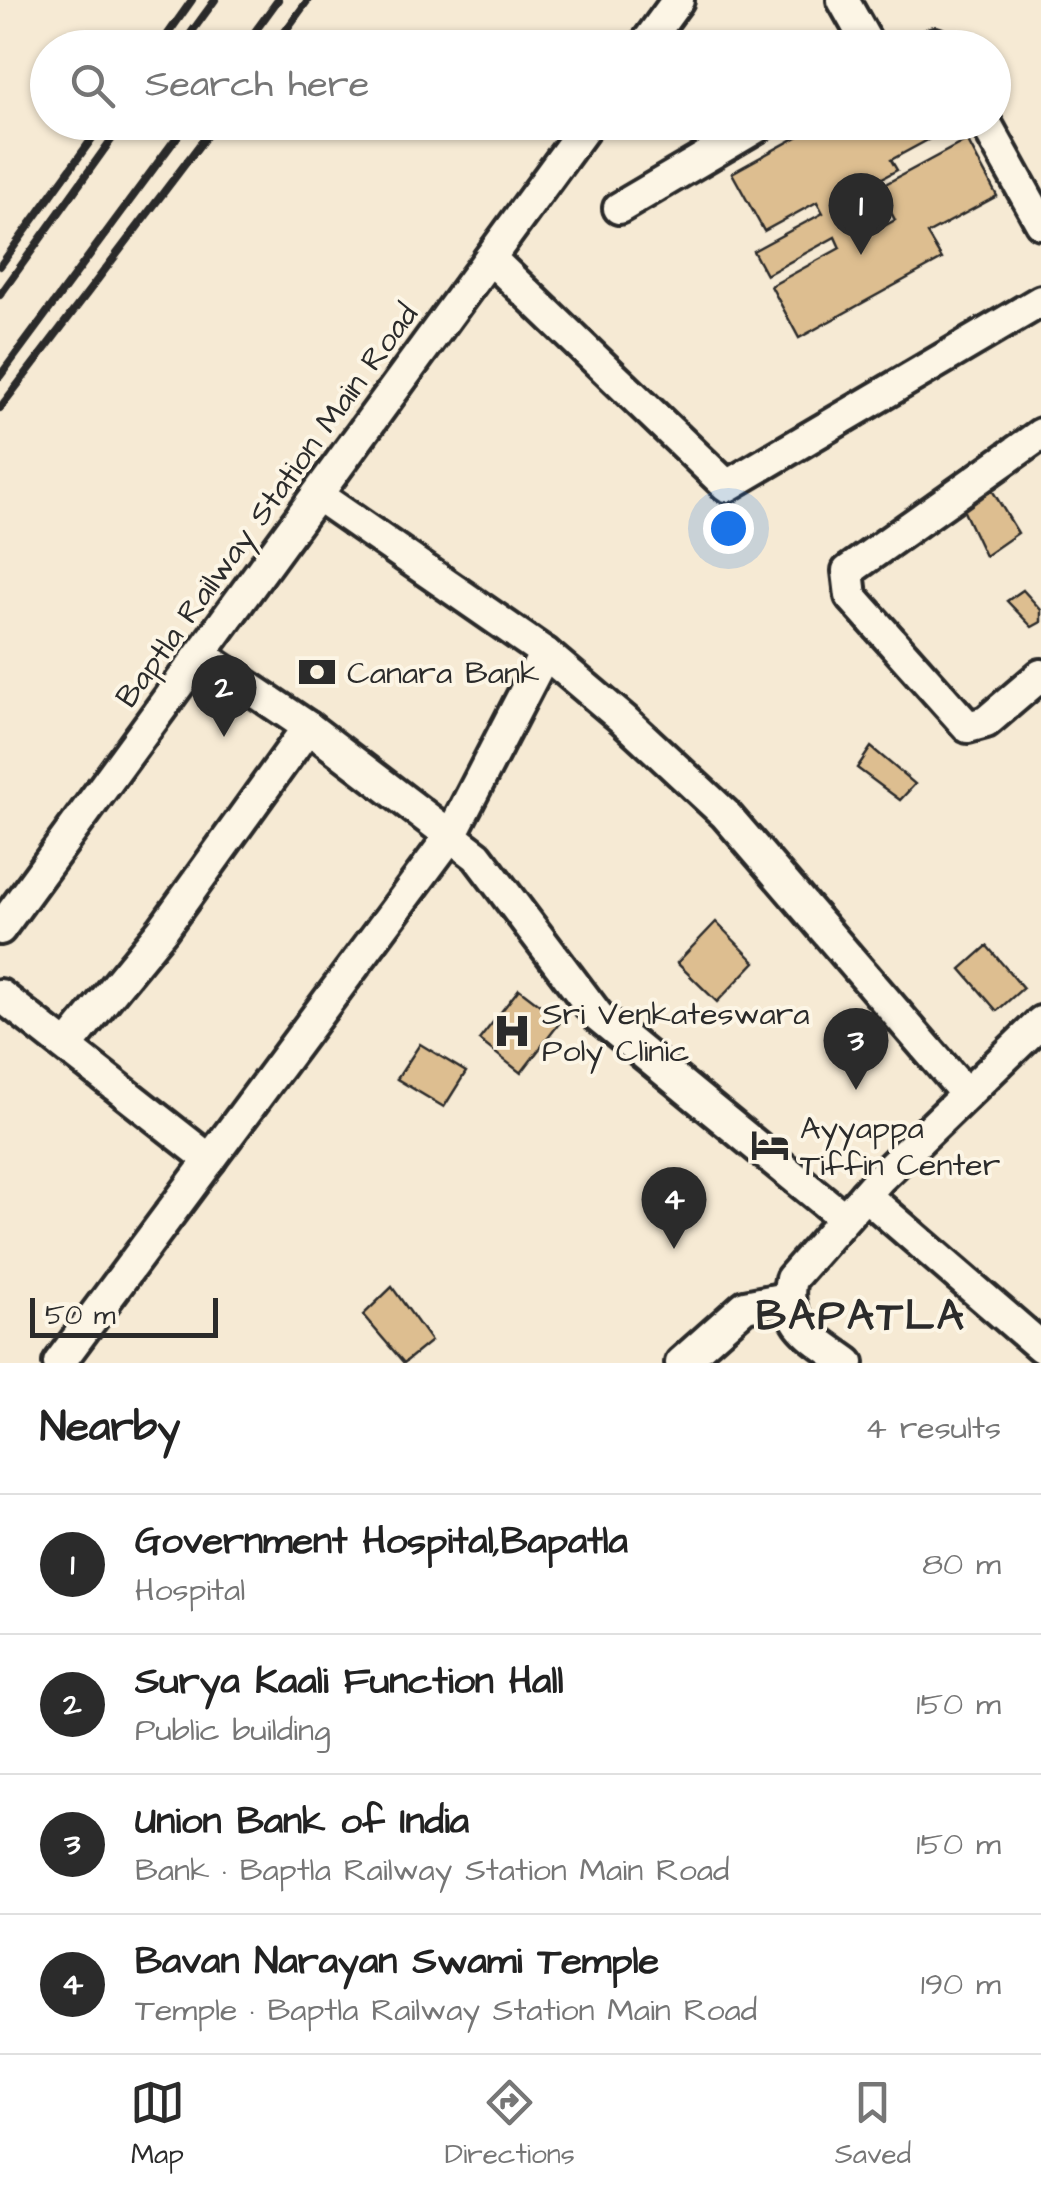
<!DOCTYPE html>
<html lang="en">
<head>
<meta charset="utf-8">
<style>
  body { margin:0; font-family:"Architects Daughter",sans-serif; background:#f6f6f6; color:#222 }
  .scale { position:absolute; left:30px; bottom:25px; width:188px; box-sizing:border-box; padding-left:10px; border:5px solid #2b2b2b; border-top:0; font-size:28px; line-height:35px; white-space:nowrap; color:#2b2b2b; -webkit-text-stroke:8px #fcf5e5; paint-order:stroke }
  .you { position:absolute; left:728px; top:528px; width:35px; height:35px; margin:-25px; border:8px solid #fff; border-radius:50%; background:#1a73e8; box-shadow:0 0 0 15px #1a73e833 }
  .badge { display:grid; place-items:center; width:65px; height:65px; border-radius:50%; background:#2b2b2b; color:#fff; font-size:32px; font-weight:700 }
  .pin { position:absolute; translate:-50% -82px; filter:drop-shadow(0 2px 5px #0008) }
  .pin::after { content:''; position:absolute; top:52px; width:35px; height:30px; background:inherit; clip-path:polygon(0 0,100% 0,50% 100%) }
  .list { margin:0; padding:0; list-style:none }
  h2 { display:flex; justify-content:space-between; align-items:center; height:130px; margin:0; padding:0 40px; font-size:42px }
  h2 small { font-size:32px; font-weight:400; color:#767676 }
  .list li { display:grid; grid-template-columns:65px 1fr auto; gap:30px; align-items:center; box-sizing:border-box; height:140px; padding:0 40px; border-top:2px solid #e0e0e0 }
  .list b { display:block; font-size:38px; white-space:nowrap }
  .list p { margin:0; font-size:32px; white-space:nowrap; color:#767676 }
  .list em { font-size:32px; font-style:normal; color:#767676 }
  .icon { flex:none; width:55px; height:55px; fill:none; stroke:currentColor; stroke-width:2; stroke-linecap:round; stroke-linejoin:round }
  .map { position:relative; flex:none; width:1041px; height:1363px; overflow:hidden }
  .search { position:absolute; background:#fff; box-shadow:0 2px 8px #0004; left:30px; right:30px; top:30px; height:110px; display:flex; align-items:center; gap:25px; box-sizing:border-box; padding:0 35px; border-radius:55px; color:#767676; font-size:38px }
  .sheet { height:690px; background:#fff }
  nav { display:flex; justify-content:space-around; align-items:center; box-sizing:border-box; height:140px; border-top:2px solid #e0e0e0; background:#fff; font-size:28px; color:#767676 }
  nav a { display:grid; justify-items:center; gap:5px }
  nav .on { color:#2b2b2b }
  .map>svg:first-child { display:block }
</style>
</head>
<body>
<div class="map">
<svg width="1041" height="1363" viewBox="0 0 1041 1363">
  <rect width="100%" height="100%" fill="#f6ead4"/>
  <filter id="ink" filterUnits="userSpaceOnUse"><feTurbulence type="fractalNoise" baseFrequency=".01" numOctaves="2"/><feDisplacementMap in="SourceGraphic" scale="20" xChannelSelector="R" yChannelSelector="G"/><feConvolveMatrix kernelMatrix="1 2 1 2 8 2 1 2 1" color-interpolation-filters="sRGB"/></filter>
  <g filter="url(#ink)">
    <!-- building -->
    <g fill="#ddbe90" stroke="#2b2b2b" stroke-width="2.5">
      <polygon points="824,122 928,122 935,136 891,160 897,170 853,194 873,232 895,220 878,188 967,140 997,196 927,234 942,259 799,338 771,286 840,248 835,237 766,275 753,251 823,213 817,202 764,231 732,173"/>
      <polygon points="986,480 1018,533 985,556 959,501"/>
      <polygon points="1023,590 1041,610 1041,622 1032,627 1007,601"/>
      <polygon points="871,747 915,784 900,800 857,768"/>
      <polygon points="716,922 755,962 717,1002 677,963"/>
      <polygon points="987,946 1023,988 997,1011 961,969"/>
      <polygon points="519,989 561,1021 521,1073 479,1040"/>
      <polygon points="420,1044 466,1072 444,1107 397,1079"/>
      <polygon points="392,1287 431,1341 404,1363 363,1315"/>
    </g>
    <g fill="none" stroke-linecap="round" stroke-linejoin="round">
      <!-- minor casing -->
      <g stroke="#2b2b2b" stroke-width="38">
        <g id="minor">
          <polyline points="843,0 870,48"/>
          <polyline points="643,48 678,0"/>
          <polyline points="928,48 935,44 937,48"/>
          <polyline points="985,122 1041,223"/>
          <polyline points="619,208 765,122"/>
          <polyline points="490,258 727,486 1041,301"/>
          <polyline points="1041,434 848,571 851,596 968,727 986,722 1041,675"/>
          <polyline points="317,495 545,653 624,720 725,814 966,1094"/>
          <polyline points="201,655 308,727 477,856 598,1016 844,1218"/>
          <polyline points="0,929 589,122"/>
          <polyline points="0,995 210,1160"/>
          <polyline points="68,1045 163,929 308,727"/>
          <polyline points="865,1195 1041,1347"/>
          <polyline points="59,1363 451,835 545,653"/>
          <polyline points="681,1363 745,1306 786,1298"/>
          <path d="M848,1363C817,1340 780,1323 791,1279L879,1179L1041,1022"/>
        </g>
      </g>
      <!-- minor -->
      <use href="#minor" stroke="#fcf5e5" stroke-width="30"/>
      <!-- rail -->
      <g stroke="#2b2b2b" stroke-width="8">
        <polyline points="158,48 192,0"/>
        <polyline points="180,48 215,0"/>
        <polyline points="243,48 278,0"/>
        <polyline points="273,48 308,0"/>
        <polyline points="0,266 104,122"/>
        <polyline points="0,295 124,122"/>
        <polyline points="0,376 188,122"/>
        <polyline points="0,408 217,122"/>
      </g>
    </g>
  </g>
  <!-- icons -->
  <defs>
    <g id="bank-bare" transform="scale(3)"><path d="M-6-4H6V4H-6ZM0-2.3a2.3 2.3 0 1 0 0 4.6a2.3 2.3 0 1 0 0-4.6Z" fill="#2b2b2b" stroke="#fcf5e5" stroke-width="2.5" paint-order="stroke"/></g>
    <g id="hospital-bare" transform="scale(3)"><path d="M-5-5h3v3.5h4V-5h3V5h-3V1.5h-4V5h-3Z" fill="#2b2b2b" stroke="#fcf5e5" stroke-width="2.5" paint-order="stroke"/></g>
    <g id="hotel-bare" transform="scale(3)"><path d="M-6-4.5h1.5V1H6V5H4.5V3h-9V5H-6ZM-4 0a1.8 1.8 0 1 1 3.6 0ZM.5 0V-2.5h3Q6-2.5 6 0Z" fill="#2b2b2b" stroke="#fcf5e5" stroke-width="2.5" paint-order="stroke"/></g>
  </defs>
  <g fill-rule="evenodd">
    <use href="#bank-bare" x="317" y="672"/>
    <use href="#hospital-bare" x="512" y="1031"/>
    <use href="#hotel-bare" x="770" y="1145"/>
  </g>
  <g text-anchor="middle" stroke-width="8" stroke-linejoin="round" paint-order="stroke">
    <!-- street labels -->
    <g font-size="32" fill="#2b2b2b" stroke="#fcf5e5">
      <text transform="translate(266 505) rotate(-54)" y="11">Baptla Railway Station Main Road</text>
    </g>
    <!-- poi labels -->
    <g font-size="32" fill="#2b2b2b" stroke="#fcf5e5" text-anchor="start">
      <text x="347" y="683">Canara Bank</text>
      <text x="542" y="1024">Sri Venkateswara<tspan x="542" dy="37">Poly Clinic</tspan></text>
      <text x="800" y="1138">Ayyappa<tspan x="800" dy="37">Tiffin Center</tspan></text>
    </g>
    <!-- district labels -->
    <g font-size="42" font-weight="bold" letter-spacing="2.5" fill="#2b2b2b" stroke="#fcf5e5">
      <text x="861" y="1329">BAPATLA</text>
    </g>
  </g>
</svg>
<div class="scale">50 m</div>
<div class="you"></div>
<div class="pin badge" style="left:861px;top:255px">1</div>
<div class="pin badge" style="left:224px;top:737px">2</div>
<div class="pin badge" style="left:856px;top:1090px">3</div>
<div class="pin badge" style="left:674px;top:1249px">4</div>
<div class="search"><svg class="icon" aria-label="search" viewBox="0 0 24 24"><circle cx="10" cy="10" r="6"/><path d="M15 15l6 6"/></svg>Search here</div>
</div>
<section class="sheet">
<h2>Nearby<small>4 results</small></h2>
<ul class="list">
<li><span class="badge">1</span><div><b>Government Hospital,Bapatla</b><p>Hospital</p></div><em>80 m</em></li>
<li><span class="badge">2</span><div><b>Surya Kaali Function Hall</b><p>Public building</p></div><em>150 m</em></li>
<li><span class="badge">3</span><div><b>Union Bank of India</b><p>Bank · Baptla Railway Station Main Road</p></div><em>150 m</em></li>
<li><span class="badge">4</span><div><b>Bavan Narayan Swami Temple</b><p>Temple · Baptla Railway Station Main Road</p></div><em>190 m</em></li>
</ul>
</section>
<nav>
<a class="on"><svg class="icon" aria-label="map" viewBox="0 0 24 24"><path d="M3 6l6-2 6 2 6-2v14l-6 2-6-2-6 2zM9 4v14M15 6v14"/></svg>Map</a>
<a><svg class="icon" aria-label="directions" viewBox="0 0 24 24"><path d="M12 3l9 9-9 9-9-9zM9 14v-3h6M13 9l2 2-2 2"/></svg>Directions</a>
<a><svg class="icon" aria-label="saved" viewBox="0 0 24 24"><path d="M7 4h10v16l-5-4-5 4z"/></svg>Saved</a>
</nav>
</body>
</html>
